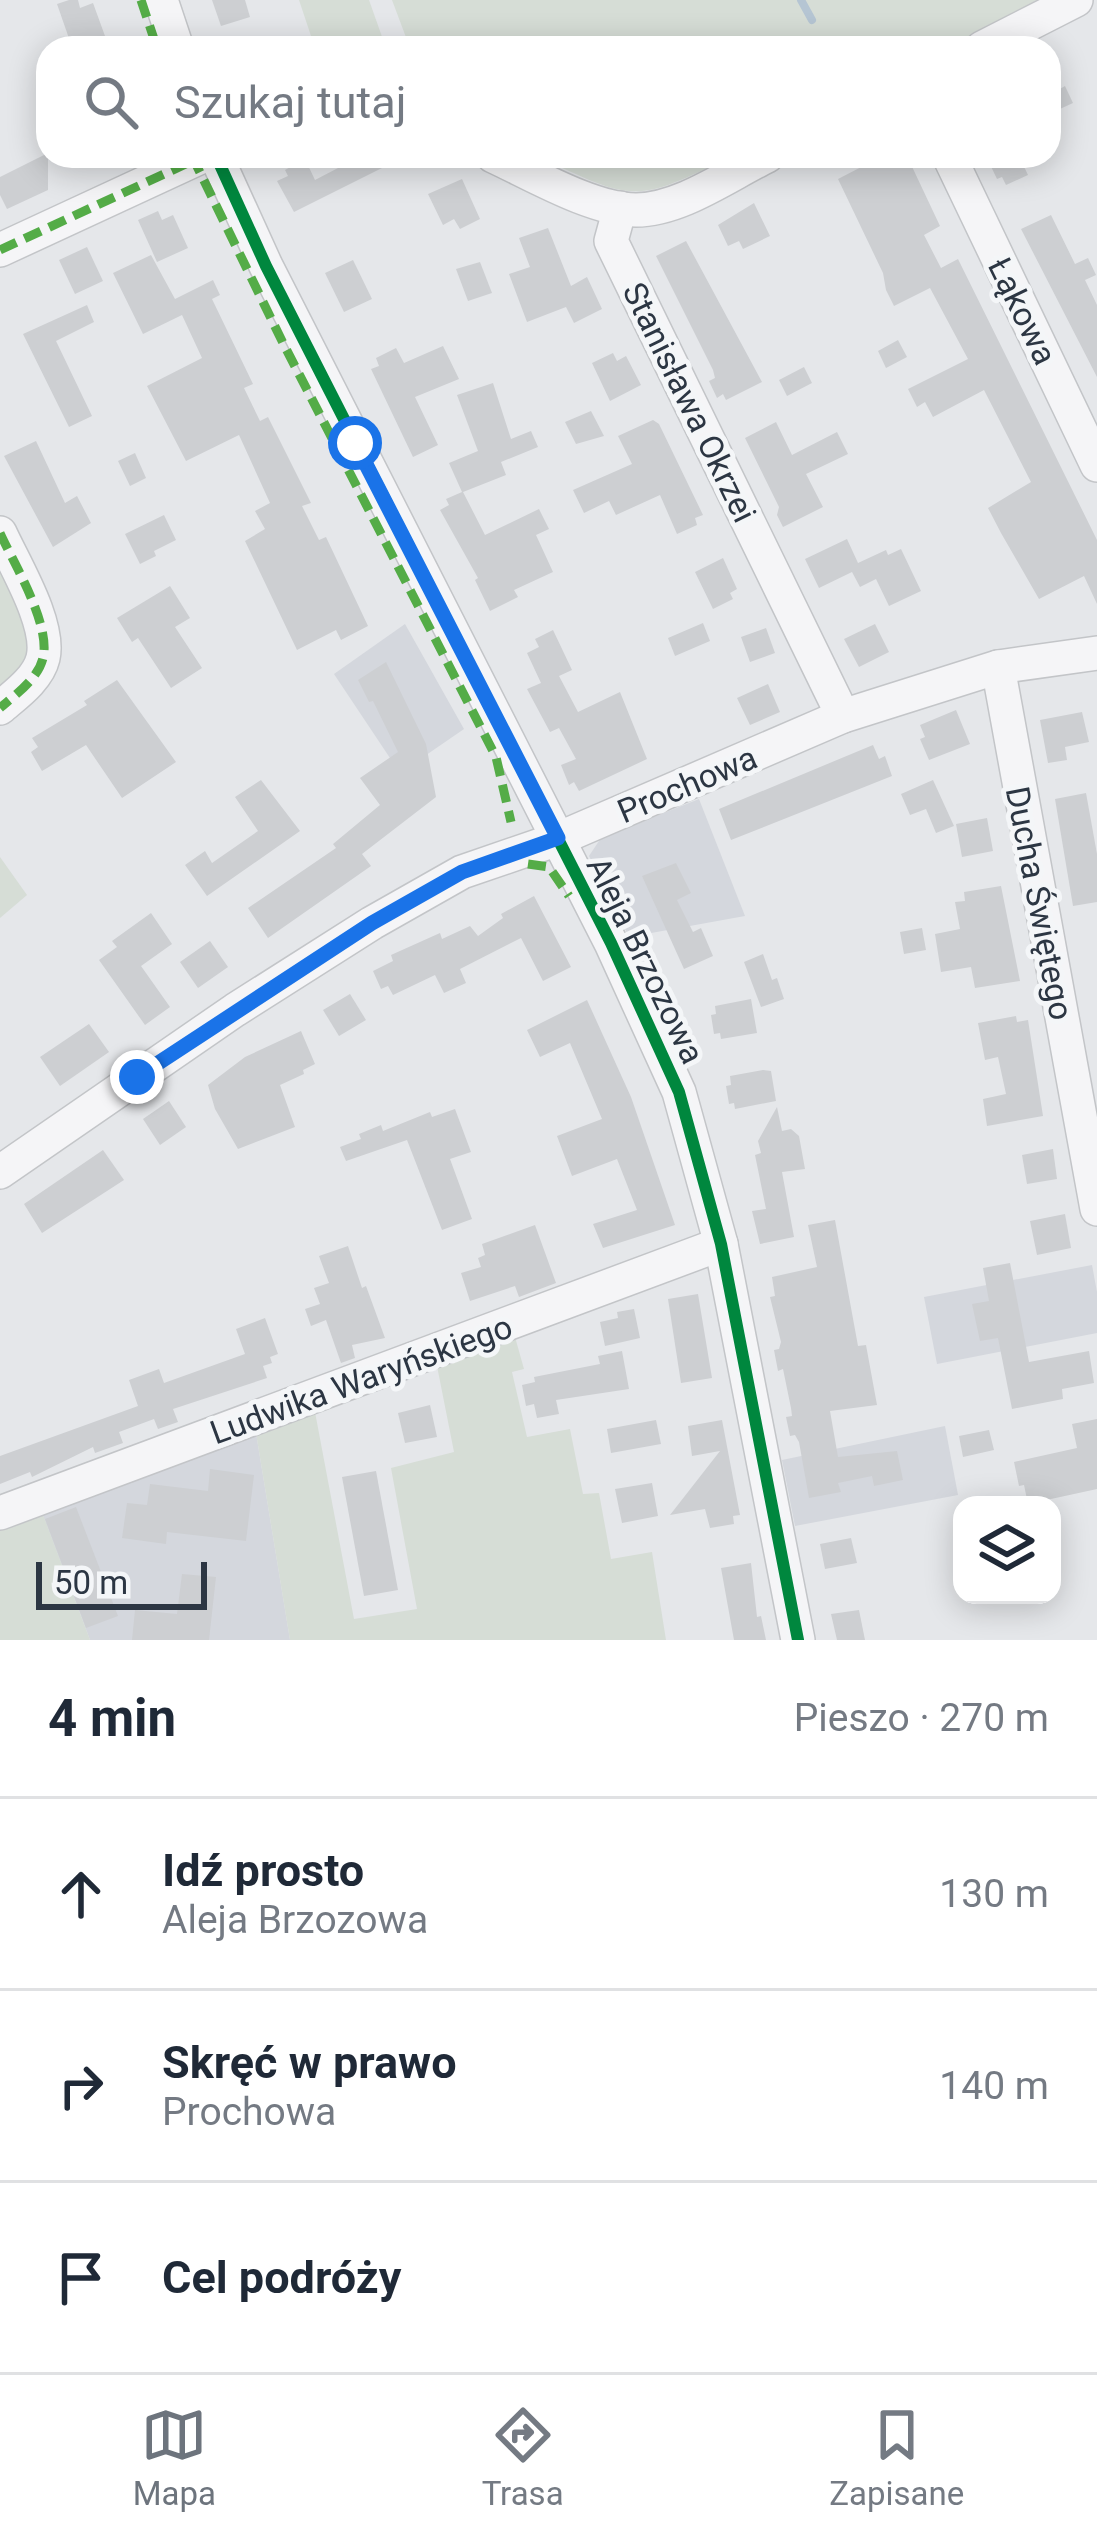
<!DOCTYPE html>
<html lang="pl">
<head>
<meta charset="utf-8">
<style>
  body { margin:0; font-family:Roboto,sans-serif; background:#f2f2f3; color:#1f2937 }
  .controls { position:absolute; right:36px; bottom:36px; display:grid; overflow:hidden; border-radius:24px; box-shadow:0 6px 30px #0003 }
  .controls button { width:108px; height:108px; display:grid; place-items:center; padding:0; border:0; border-bottom:3px solid #e0e1e3; background:#fff; color:#1f2937; font:60px sans-serif }
  .scale { position:absolute; left:36px; bottom:30px; width:171px; box-sizing:border-box; padding-left:12px; border:6px solid #2c3643; border-top:0; font-size:33px; line-height:42px; white-space:nowrap; color:#2c3643; -webkit-text-stroke:9px #f4f6f8; paint-order:stroke }
  .stop { position:absolute; width:36px; height:36px; margin:-27px; border:9px solid #1a73e8; border-radius:50%; background:#fff }
  .stop.end { background:#1a73e8; border-color:#fff; box-shadow:0 3px 12px #0008 }
  .list { margin:0; padding:0; list-style:none }
  h2 { display:flex; justify-content:space-between; align-items:center; height:156px; margin:0; padding:0 48px; font-size:51px }
  h2 small { font-size:39px; font-weight:400; color:#747a83 }
  .list li { display:grid; grid-template-columns:78px 1fr auto; gap:36px; align-items:center; box-sizing:border-box; height:192px; padding:0 48px; border-top:3px solid #e0e1e3 }
  .list b { display:block; font-size:45px; white-space:nowrap }
  .list p { margin:0; font-size:39px; white-space:nowrap; color:#747a83 }
  .list em { font-size:39px; font-style:normal; color:#747a83 }
  .icon { flex:none; width:66px; height:66px; fill:none; stroke:currentColor; stroke-width:2; stroke-linecap:round; stroke-linejoin:round }
  .map { position:relative; flex:none; width:1097px; height:1640px; overflow:hidden }
  .search { position:absolute; background:#fff; box-shadow:0 6px 30px #0003; left:36px; right:36px; top:36px; height:132px; display:flex; align-items:center; gap:30px; box-sizing:border-box; padding:0 42px; border-radius:36px; color:#747a83; font-size:45px }
  .sheet { height:732px; background:#fff }
  nav { display:flex; justify-content:space-around; align-items:center; box-sizing:border-box; height:168px; border-top:3px solid #e0e1e3; background:#fff; font-size:33px; color:#747a83 }
  nav a { display:grid; justify-items:center; gap:6px }
  nav .on { color:#6d747d }
  .map>svg:first-child { display:block }
</style>
</head>
<body>
<div class="map">
<svg width="1097" height="1640" viewBox="0 0 1097 1640">
  <rect width="100%" height="100%" fill="#e5e7ea"/>
  <!-- built -->
  <g fill="#d4d7dd">
    <polygon points="405,624 464,729 400,773 334,674"/>
    <polygon points="699,799 745,916 629,937 589,856 601,838"/>
    <polygon points="1092,1265 1097,1292 1097,1333 937,1364 924,1297"/>
    <polygon points="945,1426 958,1495 795,1526 782,1460"/>
    <polygon points="256,1433 290,1640 90,1640 42,1513"/>
  </g>
  <!-- green -->
  <g fill="#d6ddd6">
    <polygon points="299,0 369,0 386,48 315,48"/>
    <polygon points="392,0 1037,0 950,48 410,48"/>
    <path d="M537,156H731C634,205 633,201 537,156Z"/>
    <path d="M0,559C13,587 41,629 25,661C20,672 8,682 0,692Z"/>
    <polygon points="0,857 27,895 0,918"/>
    <polygon points="515,1337 524,1369 512,1372 527,1437 570,1429 583,1494 599,1493 611,1559 652,1552 666,1640 290,1640 256,1433 315,1412 354,1619 417,1609 391,1468 454,1452 437,1366"/>
    <polygon points="42,1512 90,1640 0,1640 0,1528"/>
  </g>
  <g fill="none" stroke-linecap="round" stroke-linejoin="round">
    <!-- stream -->
    <polyline stroke="#b5c5d3" stroke-width="8" points="801,0 812,20"/>
  </g>
  <!-- building -->
  <g fill="#cdcfd2">
    <polygon points="69,0 78,0 80,8 93,3 105,36 72,47 57,4"/>
    <polygon points="212,0 245,0 250,17 221,26"/>
    <polygon points="1065,86 1073,103 1049,114 1049,95"/>
    <polygon points="48,153 48,190 7,209 0,195 0,177"/>
    <polygon points="361,156 406,156 294,212 277,181 288,176 285,170 305,159 315,180"/>
    <polygon points="868,156 907,156 940,226 924,235 941,268 958,259 1097,540 1097,604 1084,576 1039,599 1001,533 988,508 1031,482 984,390 933,417 925,402 917,407 908,389 968,359 930,288 894,306 886,290 883,273 838,179 871,162"/>
    <polygon points="986,156 1019,156 1028,175 1006,185 1002,177 997,179"/>
    <polygon points="462,179 480,219 460,229 454,219 443,225 428,194"/>
    <polygon points="754,203 770,236 743,249 739,241 728,246 718,225"/>
    <polygon points="158,211 162,220 173,215 188,248 157,262 138,220"/>
    <polygon points="1051,215 1075,264 1088,258 1096,275 1085,280 1097,305 1097,377 1021,229"/>
    <polygon points="548,228 571,286 587,277 602,309 574,323 566,307 527,322 509,274 530,267 519,238"/>
    <polygon points="686,241 762,382 726,400 723,394 717,398 709,381 715,378 713,370 656,256"/>
    <polygon points="87,247 103,281 75,294 59,260"/>
    <polygon points="151,255 175,299 213,280 220,295 212,299 253,384 244,388 260,421 268,417 311,503 302,506 319,540 326,537 368,626 341,640 336,630 297,650 245,541 265,529 255,511 270,503 239,435 186,461 147,386 202,358 182,315 143,334 113,273"/>
    <polygon points="353,260 372,299 344,312 325,273"/>
    <polygon points="480,262 492,293 468,301 456,269"/>
    <polygon points="87,305 94,322 56,341 92,416 69,427 23,334"/>
    <polygon points="898,340 907,357 886,368 878,351"/>
    <polygon points="443,346 459,379 415,397 438,445 413,457 371,369 379,366 376,358 396,348 404,363"/>
    <polygon points="613,353 617,361 626,356 641,385 610,401 592,363"/>
    <polygon points="804,367 812,383 787,396 779,380"/>
    <polygon points="493,383 511,439 531,431 538,447 501,462 506,475 463,492 485,535 539,509 549,529 536,535 553,572 514,590 518,597 490,611 475,580 478,578 440,510 449,505 446,499 462,492 449,463 478,451 457,395"/>
    <polygon points="591,411 604,436 576,444 565,422"/>
    <polygon points="653,420 659,424 703,515 695,518 697,525 677,534 660,495 616,515 609,501 584,513 573,490 632,464 618,436"/>
    <polygon points="776,422 792,455 837,432 848,454 806,474 823,507 783,527 777,515 779,507 745,438"/>
    <polygon points="36,441 65,503 77,496 91,523 53,547 4,456"/>
    <polygon points="135,453 146,478 130,486 118,461"/>
    <polygon points="164,515 176,540 154,551 156,556 140,564 125,534"/>
    <polygon points="847,539 858,563 886,550 888,555 901,549 921,591 889,606 876,579 860,587 852,572 819,588 805,559"/>
    <polygon points="723,558 737,589 730,593 733,599 713,609 695,572"/>
    <polygon points="170,586 190,618 175,627 202,668 171,688 138,638 132,642 117,618"/>
    <polygon points="703,623 710,641 675,656 668,638"/>
    <polygon points="875,624 889,652 859,667 844,639"/>
    <polygon points="766,628 775,653 750,662 741,637"/>
    <polygon points="553,630 572,670 559,676 578,712 620,692 647,759 579,791 574,782 569,785 561,765 576,759 559,728 550,732 527,689 541,683 527,653 539,647 535,639"/>
    <polygon points="386,662 426,744 436,797 362,854 371,866 268,938 248,908 336,848 333,844 380,805 360,778 398,752 373,701 369,702 358,680"/>
    <polygon points="117,680 176,762 122,798 86,745 42,771 31,752 38,747 32,738 87,705 84,701"/>
    <polygon points="768,684 780,712 750,725 737,698"/>
    <polygon points="956,710 970,744 929,760 920,739 925,737 920,725"/>
    <polygon points="1082,712 1089,742 1065,747 1067,760 1048,763 1040,720"/>
    <polygon points="873,745 879,759 885,756 892,776 731,840 719,809"/>
    <polygon points="261,780 300,831 207,896 185,865 205,851 212,863 258,831 235,797"/>
    <polygon points="933,780 954,826 936,833 926,809 910,815 901,794"/>
    <polygon points="1086,793 1097,854 1097,902 1073,906 1055,799"/>
    <polygon points="987,818 993,851 962,857 956,824"/>
    <polygon points="676,863 691,893 677,900 693,932 701,928 713,956 684,969 642,876"/>
    <polygon points="1001,886 1020,981 975,988 971,967 941,972 935,934 960,929 955,902 965,901 964,892"/>
    <polygon points="534,896 571,967 543,981 521,938 460,969 466,983 444,993 435,975 393,995 388,986 381,989 373,971 393,961 391,955 440,933 442,939 470,926 478,936 503,918 501,914"/>
    <polygon points="151,913 172,944 141,966 170,1007 145,1025 99,960 117,947 112,941"/>
    <polygon points="922,928 926,950 904,954 900,932"/>
    <polygon points="210,941 228,967 198,988 180,962"/>
    <polygon points="763,954 772,980 777,978 784,999 761,1007 744,962"/>
    <polygon points="350,994 366,1020 339,1036 323,1010"/>
    <polygon points="751,999 757,1033 721,1039 720,1033 714,1034 711,1015 716,1014 715,1006"/>
    <polygon points="587,1000 631,1097 675,1225 603,1248 593,1224 637,1210 617,1159 572,1176 557,1136 602,1119 570,1043 540,1057 527,1030"/>
    <polygon points="1016,1016 1017,1022 1028,1020 1043,1116 987,1126 983,1099 1006,1094 998,1057 985,1060 978,1023"/>
    <polygon points="89,1024 109,1052 60,1086 40,1057"/>
    <polygon points="301,1031 315,1064 303,1070 304,1074 280,1085 295,1127 238,1149 215,1109 208,1085 245,1057"/>
    <polygon points="763,1070 771,1071 776,1101 735,1109 734,1103 729,1104 726,1086 731,1085 730,1076"/>
    <polygon points="169,1101 186,1127 160,1145 143,1119"/>
    <polygon points="777,1107 782,1131 791,1129 799,1136 805,1169 782,1172 794,1237 760,1244 752,1211 766,1209 755,1155 761,1153 758,1141"/>
    <polygon points="455,1109 471,1152 450,1159 472,1219 442,1230 407,1140 346,1161 340,1147 361,1139 359,1134 381,1125 383,1131 430,1112 432,1117"/>
    <polygon points="1053,1149 1057,1179 1027,1184 1022,1155"/>
    <polygon points="103,1150 124,1180 42,1233 24,1204"/>
    <polygon points="1065,1214 1071,1248 1037,1255 1030,1221"/>
    <polygon points="835,1220 858,1346 866,1345 877,1405 830,1411 838,1457 897,1451 903,1480 874,1486 872,1476 838,1483 841,1492 809,1498 799,1442 795,1435 790,1436 786,1417 792,1416 791,1408 783,1369 778,1371 774,1350 779,1349 781,1342 770,1297 775,1296 772,1277 817,1267 808,1225"/>
    <polygon points="535,1225 556,1283 519,1297 515,1286 470,1301 461,1273 481,1267 478,1258 485,1255 482,1244"/>
    <polygon points="348,1246 362,1288 366,1286 385,1338 352,1345 355,1358 341,1363 326,1320 311,1326 305,1309 320,1304 314,1288 329,1283 319,1256"/>
    <polygon points="1010,1263 1029,1362 1089,1351 1094,1383 1062,1389 1063,1399 1012,1409 998,1338 980,1341 972,1304 989,1301 983,1268"/>
    <polygon points="698,1294 712,1378 681,1383 668,1299"/>
    <polygon points="634,1309 640,1338 605,1346 600,1322 618,1318 617,1312"/>
    <polygon points="265,1318 278,1354 270,1357 272,1363 263,1366 267,1378 173,1409 178,1422 158,1429 154,1419 119,1432 123,1443 95,1453 93,1447 32,1477 30,1472 0,1484 0,1456 138,1406 129,1380 159,1369 164,1383 245,1354 236,1329"/>
    <polygon points="622,1351 629,1389 556,1400 559,1414 537,1418 534,1404 526,1406 522,1385 535,1382 534,1377 600,1364 598,1356"/>
    <polygon points="430,1405 437,1437 405,1443 398,1413"/>
    <polygon points="1097,1419 1097,1489 1028,1504 1024,1485 1019,1486 1014,1462 1077,1448 1072,1424"/>
    <polygon points="656,1420 661,1444 611,1453 607,1429"/>
    <polygon points="722,1420 740,1515 733,1516 734,1524 710,1528 705,1509 670,1515 720,1451 692,1456 688,1426"/>
    <polygon points="989,1430 994,1450 963,1457 959,1436"/>
    <polygon points="210,1469 254,1475 246,1541 167,1532 166,1544 122,1538 127,1503 147,1505 150,1484 208,1491"/>
    <polygon points="376,1471 398,1590 364,1596 342,1477"/>
    <polygon points="652,1483 658,1516 622,1523 615,1489"/>
    <polygon points="76,1507 118,1616 86,1628 45,1519"/>
    <polygon points="851,1538 857,1563 825,1569 820,1544"/>
    <polygon points="751,1563 757,1617 761,1616 766,1640 734,1640 721,1568"/>
    <polygon points="182,1574 216,1577 209,1640 132,1640 135,1610 177,1614"/>
    <polygon points="859,1610 865,1640 837,1640 831,1614"/>
  </g>
  <g fill="none" stroke-linecap="round" stroke-linejoin="round">
    <!-- minor casing -->
    <g stroke="#c3c5c8" stroke-width="36">
      <g id="minor">
        <polyline points="161,0 177,48"/>
        <polyline points="982,48 1076,0"/>
        <polyline points="216,156 266,266 611,943 679,1092 721,1244 798,1640"/>
        <path d="M493,156C532,174 593,210 636,210C680,210 728,175 767,156"/>
        <polyline points="949,156 1097,465"/>
        <polyline points="620,208 611,241 843,716"/>
        <polyline points="0,250 203,156"/>
        <path d="M0,533C14,564 51,624 43,658C38,679 15,695 0,708"/>
        <polyline points="998,667 1097,1209"/>
        <polyline points="0,1172 235,1010 372,923 462,872 558,839 843,716 998,667 1097,653"/>
        <polyline points="0,1513 721,1244"/>
      </g>
    </g>
    <!-- minor -->
    <use href="#minor" stroke="#f5f5f7" stroke-width="33"/>
    <!-- quiet -->
    <g stroke="#54ac47" stroke-width="9" stroke-dasharray="18 9" stroke-linecap="butt">
      <polyline points="141,0 157,48"/>
      <polyline points="192,156 283,343 496,757 511,822"/>
      <polyline points="0,250 203,156"/>
      <path d="M0,533C14,564 51,624 43,658C38,679 15,695 0,708"/>
      <polyline points="528,864 549,867 569,896"/>
    </g>
    <!-- cycleway casing -->
    <g stroke="#f4f6f8" stroke-width="20">
      <polyline id="cycleway" points="216,156 266,266 611,943 679,1092 721,1244 798,1640"/>
    </g>
    <!-- cycleway -->
    <use href="#cycleway" stroke="#00873e" stroke-width="12"/>
  </g>
  <g fill="none" stroke-linecap="round" stroke-linejoin="round">
    <!-- route -->
    <polyline stroke="#1a73e8" stroke-width="15" points="137,1077 372,923 462,872 558,838 355,443"/>
  </g>
  <g text-anchor="middle" stroke-width="10" stroke-linejoin="round" paint-order="stroke">
    <!-- street labels -->
    <g font-size="33" fill="#2c3643" stroke="#f4f6f8">
      <text transform="translate(1023 311) rotate(64)" y="12">Łąkowa</text>
      <text transform="translate(690 402) rotate(64)" y="12">Stanisława Okrzei</text>
      <text transform="translate(687 784) rotate(-23)" y="12">Prochowa</text>
      <text transform="translate(1040 903) rotate(79)" y="12">Ducha Świętego</text>
      <text transform="translate(646 960) rotate(64)" y="12">Aleja Brzozowa</text>
      <text transform="translate(361 1379) rotate(-20)" y="12">Ludwika Waryńskiego</text>
    </g>
  </g>
</svg>
<div class="controls">
<button><svg class="icon" aria-label="layers" viewBox="0 0 24 24"><path d="M12 4l9 5-9 5-9-5zM3 14l9 5 9-5"/></svg></button>
</div>
<div class="scale">50 m</div>
<div class="stop" style="left:355px;top:443px"></div>
<div class="stop end" style="left:137px;top:1077px"></div>
<div class="search"><svg class="icon" aria-label="search" viewBox="0 0 24 24"><circle cx="10" cy="10" r="6"/><path d="M15 15l6 6"/></svg>Szukaj tutaj</div>
</div>
<section class="sheet">
<h2>4 min<small>Pieszo · 270 m</small></h2>
<ul class="list">
<li><svg class="icon" aria-label="ahead" viewBox="0 0 24 24"><path d="M12 20V5M6 11l6-6 6 6"/></svg><div><b>Idź prosto</b><p>Aleja Brzozowa</p></div><em>130 m</em></li>
<li><svg class="icon" aria-label="right" viewBox="0 0 24 24"><path d="M7 20v-9h11M14 6l5 5-5 5"/></svg><div><b>Skręć w prawo</b><p>Prochowa</p></div><em>140 m</em></li>
<li><svg class="icon" aria-label="arrive" viewBox="0 0 24 24"><path d="M6 21V4h12l-3 4 3 4H6"/></svg><div><b>Cel podróży</b></div></li>
</ul>
</section>
<nav>
<a class="on"><svg class="icon" aria-label="map" viewBox="0 0 24 24"><path d="M3 6l6-2 6 2 6-2v14l-6 2-6-2-6 2zM9 4v14M15 6v14"/></svg>Mapa</a>
<a><svg class="icon" aria-label="directions" viewBox="0 0 24 24"><path d="M12 3l9 9-9 9-9-9zM9 14v-3h6M13 9l2 2-2 2"/></svg>Trasa</a>
<a><svg class="icon" aria-label="saved" viewBox="0 0 24 24"><path d="M7 4h10v16l-5-4-5 4z"/></svg>Zapisane</a>
</nav>
</body>
</html>
